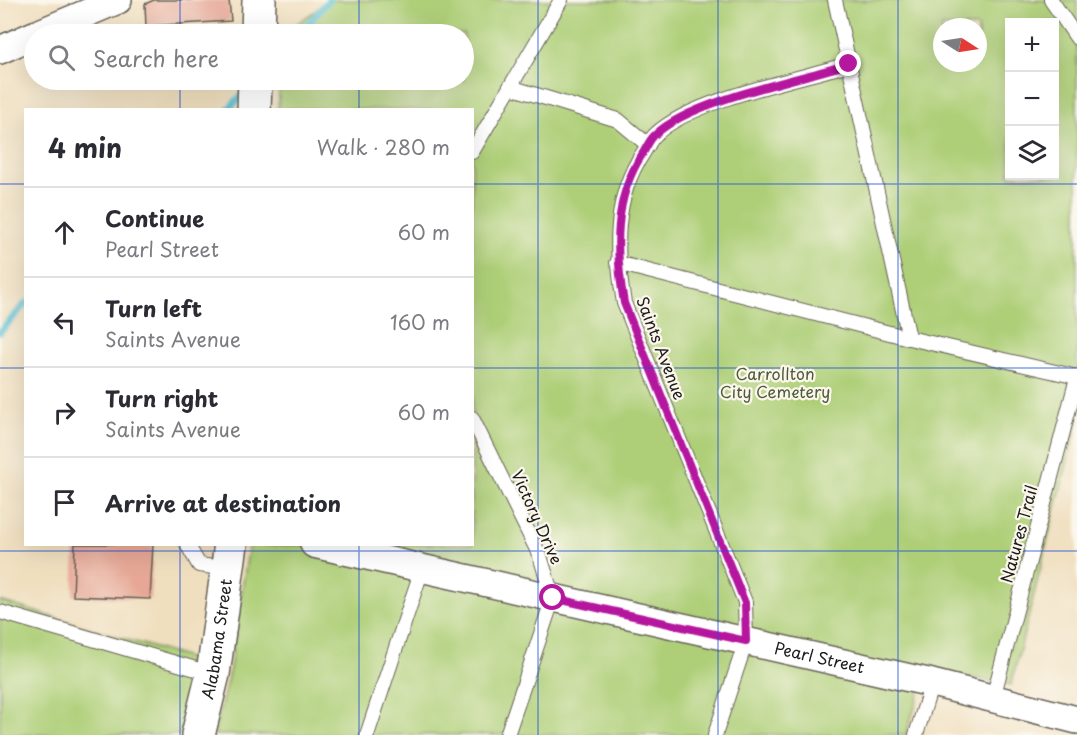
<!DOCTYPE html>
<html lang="en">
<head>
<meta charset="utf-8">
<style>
  body { margin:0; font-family:"Playpen Sans",sans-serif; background:#f2f2f3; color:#2b2b33 }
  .controls { position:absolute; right:18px; top:18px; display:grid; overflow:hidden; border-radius:0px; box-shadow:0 6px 24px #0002 }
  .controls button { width:54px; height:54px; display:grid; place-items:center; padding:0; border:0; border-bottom:2px solid #e1e1e2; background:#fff; color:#2b2b33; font:30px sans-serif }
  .compass { position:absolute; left:933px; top:18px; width:54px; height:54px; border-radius:50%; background:#fff; box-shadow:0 6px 24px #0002; rotate:102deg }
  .stop { position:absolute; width:18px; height:18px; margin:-14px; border:4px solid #b5179e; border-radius:50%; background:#fff }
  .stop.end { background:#b5179e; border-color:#fff; box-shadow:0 2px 6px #0008 }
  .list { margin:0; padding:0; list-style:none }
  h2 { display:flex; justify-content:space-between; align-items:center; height:78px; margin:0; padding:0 24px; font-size:26px }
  h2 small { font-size:20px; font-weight:400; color:#7c7c81 }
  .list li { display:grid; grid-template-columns:39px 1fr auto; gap:18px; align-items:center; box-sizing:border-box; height:90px; padding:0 24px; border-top:2px solid #e1e1e2 }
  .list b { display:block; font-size:22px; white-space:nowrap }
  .list p { margin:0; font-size:20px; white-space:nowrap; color:#7c7c81 }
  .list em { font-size:20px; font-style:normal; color:#7c7c81 }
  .icon { flex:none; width:33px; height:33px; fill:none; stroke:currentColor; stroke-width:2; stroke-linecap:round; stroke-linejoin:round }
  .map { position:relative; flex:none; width:1077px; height:735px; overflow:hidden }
  .search { position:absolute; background:#fff; box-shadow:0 6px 24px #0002; left:24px; top:24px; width:450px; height:66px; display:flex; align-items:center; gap:15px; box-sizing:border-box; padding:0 21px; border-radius:33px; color:#7c7c81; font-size:22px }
  .panel { position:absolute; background:#fff; box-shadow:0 6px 24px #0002; left:24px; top:108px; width:450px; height:438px; border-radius:0px }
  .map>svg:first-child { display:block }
</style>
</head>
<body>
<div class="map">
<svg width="1077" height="735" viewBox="0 0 1077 735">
  <rect width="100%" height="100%" fill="#fbf7ec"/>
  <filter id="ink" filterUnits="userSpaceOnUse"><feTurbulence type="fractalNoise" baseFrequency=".0167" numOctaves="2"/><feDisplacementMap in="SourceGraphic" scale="12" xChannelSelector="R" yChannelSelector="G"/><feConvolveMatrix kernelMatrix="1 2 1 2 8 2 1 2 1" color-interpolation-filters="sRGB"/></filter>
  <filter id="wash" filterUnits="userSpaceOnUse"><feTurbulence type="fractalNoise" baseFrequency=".008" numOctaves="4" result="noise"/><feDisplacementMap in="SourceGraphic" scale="24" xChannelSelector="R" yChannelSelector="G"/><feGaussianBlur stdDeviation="1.35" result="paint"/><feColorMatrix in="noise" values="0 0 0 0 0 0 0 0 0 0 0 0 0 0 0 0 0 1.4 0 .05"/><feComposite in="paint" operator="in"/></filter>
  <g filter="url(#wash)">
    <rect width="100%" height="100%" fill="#f0dfbf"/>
    <!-- green -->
    <g fill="#aecf78" stroke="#65764a" stroke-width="1.5" fill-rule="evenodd">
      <path d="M330,0H1077V424L1011,685L927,669L906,735H214L230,668L249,545L472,544V110L278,109L280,80H464V34H283ZM1010,22H1054V176H1010ZM942,27H978V63H942Z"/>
      <polygon points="0,601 198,661 181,735 0,735"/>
    </g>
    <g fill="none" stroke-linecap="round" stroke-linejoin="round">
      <!-- stream -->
      <g stroke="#58c1d4" stroke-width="7">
        <polyline points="299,34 329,0"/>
        <polyline points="228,110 243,94"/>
        <polyline points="0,332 26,303"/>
      </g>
    </g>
    <g id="blocks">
      <!-- building -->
      <g fill="#e6a796">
        <polygon points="154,0 229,0 231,21 146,26 145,4"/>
        <polygon points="75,544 153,544 150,599 73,596"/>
      </g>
    </g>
  </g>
  <g filter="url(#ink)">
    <use href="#blocks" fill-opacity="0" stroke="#666055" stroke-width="1.5"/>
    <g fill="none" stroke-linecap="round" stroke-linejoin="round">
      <!-- service casing -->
      <g stroke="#666055" stroke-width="16">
        <g id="service">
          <polyline points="835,0 909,338"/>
          <polyline points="1051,0 1077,38"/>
          <polyline points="510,87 618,120 648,145"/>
          <polyline points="472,152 561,0"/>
          <polyline points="617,263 909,338 1077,377"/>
          <polyline points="472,418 540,556 553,598 507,735"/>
          <polyline points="187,544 199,565 228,569"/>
          <polyline points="0,612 213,674"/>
          <polyline points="993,698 1077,378"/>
          <polyline points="367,735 422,569"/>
          <path d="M715,735L746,641L745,602L624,303C615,251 613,198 643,153C647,147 651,138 656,134C691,100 799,79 849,64"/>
          <polyline points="916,735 932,683"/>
        </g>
      </g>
      <!-- minor casing -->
      <g stroke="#666055" stroke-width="30">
        <g id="minor">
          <polyline points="37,34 118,0"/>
          <polyline points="0,50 34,35"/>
          <path id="s1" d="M314,544L932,683L1077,720"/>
        </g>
      </g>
      <!-- secondary casing -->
      <g stroke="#666055" stroke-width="36">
        <g id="secondary">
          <polyline points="258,34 259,0"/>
          <polyline points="254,110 255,80"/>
          <path id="s2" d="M198,735L213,674L231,544"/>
        </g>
      </g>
      <!-- service -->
      <use href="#service" stroke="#fff" stroke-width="14"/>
      <!-- minor -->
      <use href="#minor" stroke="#fff" stroke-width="27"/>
      <!-- secondary -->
      <use href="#secondary" stroke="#fff" stroke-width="33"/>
    </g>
  </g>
  <g fill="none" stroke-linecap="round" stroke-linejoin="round" filter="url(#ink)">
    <!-- route -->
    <path stroke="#b5179e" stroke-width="8" d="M553,598L746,641L745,603L624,303C615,251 613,198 643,153C647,147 650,138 656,134C690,101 800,79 849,64"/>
  </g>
  <!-- grid -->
  <path fill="none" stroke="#1d4ed8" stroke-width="1.5" stroke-opacity="0.55" d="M180,0V34M359,0V34M538,0V735M718,0V735M898,0V735M180,80V110M359,80V110M0,184H26M472,184H1077M0,368H26M472,368H1077M180,544V735M359,544V735M0,551H1077"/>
  <g text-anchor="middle" stroke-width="4.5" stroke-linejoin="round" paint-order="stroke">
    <!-- street labels -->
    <g font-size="16" fill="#1c1c1c" stroke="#fbf7ec">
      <text transform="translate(661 348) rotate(69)" y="6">Saints Avenue</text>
      <text transform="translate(537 517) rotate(66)" y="6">Victory Drive</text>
      <text transform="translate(1019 534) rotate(-75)" y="6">Natures Trail</text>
      <text dy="6" stroke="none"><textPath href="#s2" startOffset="98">Alabama Street</textPath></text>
      <text dy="6" stroke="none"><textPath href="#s1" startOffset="518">Pearl Street</textPath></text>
    </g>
    <!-- park labels -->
    <g font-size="16" fill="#4f5b3c" stroke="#fbf7ec">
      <text x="775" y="380">Carrollton<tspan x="775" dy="18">City Cemetery</tspan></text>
    </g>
  </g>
</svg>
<div class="controls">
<button>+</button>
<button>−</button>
<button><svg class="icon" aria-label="layers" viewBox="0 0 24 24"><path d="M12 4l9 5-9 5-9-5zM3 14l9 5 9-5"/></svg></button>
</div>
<svg class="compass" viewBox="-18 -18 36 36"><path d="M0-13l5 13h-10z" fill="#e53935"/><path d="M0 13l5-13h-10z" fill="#7c7c81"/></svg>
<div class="stop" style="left:553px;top:598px"></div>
<div class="stop end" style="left:849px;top:64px"></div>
<div class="search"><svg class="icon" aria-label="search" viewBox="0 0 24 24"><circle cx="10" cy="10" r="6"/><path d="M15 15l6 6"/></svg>Search here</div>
<section class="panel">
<h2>4 min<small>Walk · 280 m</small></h2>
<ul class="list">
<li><svg class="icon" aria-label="ahead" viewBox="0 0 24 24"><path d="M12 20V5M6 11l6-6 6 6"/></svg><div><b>Continue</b><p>Pearl Street</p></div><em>60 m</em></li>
<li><svg class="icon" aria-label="left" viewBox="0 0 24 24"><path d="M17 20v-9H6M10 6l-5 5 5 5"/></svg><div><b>Turn left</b><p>Saints Avenue</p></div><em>160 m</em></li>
<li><svg class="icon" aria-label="right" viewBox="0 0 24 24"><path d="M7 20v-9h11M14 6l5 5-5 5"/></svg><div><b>Turn right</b><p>Saints Avenue</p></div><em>60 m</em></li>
<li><svg class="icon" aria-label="arrive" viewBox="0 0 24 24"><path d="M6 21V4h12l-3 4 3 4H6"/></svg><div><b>Arrive at destination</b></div></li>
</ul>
</section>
</div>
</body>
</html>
